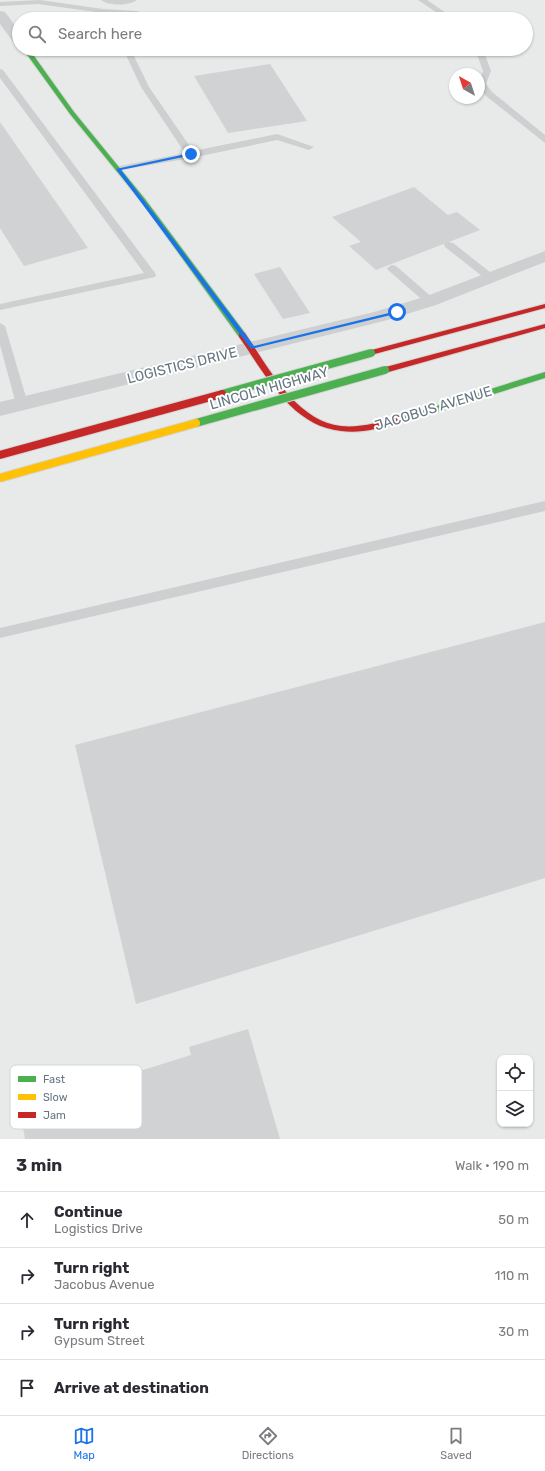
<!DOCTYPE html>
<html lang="en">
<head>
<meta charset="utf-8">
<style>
  body { margin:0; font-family:Rubik,sans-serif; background:#f7f7f7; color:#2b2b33 }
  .controls { position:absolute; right:12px; bottom:12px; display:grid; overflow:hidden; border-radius:8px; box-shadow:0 1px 3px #0004 }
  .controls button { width:36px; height:36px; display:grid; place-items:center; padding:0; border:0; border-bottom:1px solid #e1e1e2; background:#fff; color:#2b2b33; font:20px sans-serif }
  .compass { position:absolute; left:449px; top:68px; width:36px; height:36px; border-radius:50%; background:#fff; box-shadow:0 1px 3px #0004; rotate:321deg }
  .stop { position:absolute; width:12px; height:12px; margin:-9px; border:3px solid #1a73e8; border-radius:50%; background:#fff }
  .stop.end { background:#1a73e8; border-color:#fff; box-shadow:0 1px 4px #0008 }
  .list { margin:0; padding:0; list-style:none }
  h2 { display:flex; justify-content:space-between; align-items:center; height:52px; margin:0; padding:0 16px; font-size:17px }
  h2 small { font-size:13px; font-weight:400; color:#7c7c81 }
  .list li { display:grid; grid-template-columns:26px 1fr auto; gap:12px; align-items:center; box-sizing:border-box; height:56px; padding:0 16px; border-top:1px solid #e1e1e2 }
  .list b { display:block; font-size:15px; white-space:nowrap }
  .list p { margin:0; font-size:13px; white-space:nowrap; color:#7c7c81 }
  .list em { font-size:13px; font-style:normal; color:#7c7c81 }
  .icon { flex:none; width:22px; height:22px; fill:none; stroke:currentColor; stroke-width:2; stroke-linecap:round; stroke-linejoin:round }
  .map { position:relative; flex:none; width:545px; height:1139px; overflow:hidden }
  .search { position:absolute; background:#fff; box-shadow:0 1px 3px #0004; left:12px; right:12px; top:12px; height:44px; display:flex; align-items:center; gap:10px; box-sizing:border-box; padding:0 14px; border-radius:22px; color:#7c7c81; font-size:15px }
  .sheet { height:276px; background:#fff }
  nav { display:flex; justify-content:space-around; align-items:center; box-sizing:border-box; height:56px; border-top:1px solid #e1e1e2; background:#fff; font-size:11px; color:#7c7c81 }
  nav a { display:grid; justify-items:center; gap:2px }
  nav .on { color:#1a73e8 }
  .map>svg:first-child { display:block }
</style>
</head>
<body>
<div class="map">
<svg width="545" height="1139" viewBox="0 0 545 1139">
  <rect width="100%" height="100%" fill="#f9f9f9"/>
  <!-- built -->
  <path fill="#e8e9e9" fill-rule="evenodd" d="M0,0H545V1139H0ZM19,19H526V49H19ZM455,74H479V98H455ZM500,1058H530V1124H500Z"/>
  <!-- building -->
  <g fill="#d0d2d3">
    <polygon points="270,64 307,121 228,133 194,76"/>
    <polygon points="0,122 88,248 24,266 0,228"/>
    <polygon points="414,187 448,215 457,212 480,230 376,270 349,246 361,242 332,217"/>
    <polygon points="280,267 310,313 283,319 254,274"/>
    <polygon points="545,622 545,878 136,1004 75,745"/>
    <polygon points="248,1029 280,1139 25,1139 22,1122 79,1104 76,1091 191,1055 189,1047"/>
  </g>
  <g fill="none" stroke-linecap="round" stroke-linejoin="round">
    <!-- fast casing -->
    <g stroke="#d5d6d7" stroke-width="2">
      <g id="fast">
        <polygon points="23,49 29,49 74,112 145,199 245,333 245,337 239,337 141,201 70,114"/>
        <polygon points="545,372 545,378 401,423 398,424 394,421 395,419"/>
      </g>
    </g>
    <!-- jam casing -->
    <g stroke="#d5d6d7" stroke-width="2">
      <g id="jam">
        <polygon points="545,304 545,308 371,355 367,353 368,351"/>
        <polygon points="545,324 545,328 385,373 381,370 382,368"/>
        <path d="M239,333H245C268,367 296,421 341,426C360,428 379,422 398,418L402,421L398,424C379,428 360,434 341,431C291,426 265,374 239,337Z"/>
      </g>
    </g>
    <!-- lane -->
    <g fill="#cecfd0" fill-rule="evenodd">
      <polygon points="40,0 103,9 137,11 141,13 137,15 103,13 38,4 0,6 0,2"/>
      <path d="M101,0H137C129,6 109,6 101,0Z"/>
      <polygon points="418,0 427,0 455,19 446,19"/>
      <polygon points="118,49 127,49 132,52 149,87 193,151 277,134 314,147 309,150 277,140 191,158 115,171 115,167 185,153 141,87 126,55"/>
      <polygon points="475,49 483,49 491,71 486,84 492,92 545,135 545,143 486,96 479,86 483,71"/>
      <polygon points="0,69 3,70 155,273 156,275 155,277 0,310 0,304 144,273 0,78"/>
      <polygon points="449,242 453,243 495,276 496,278 495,280 487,280 445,247 444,245 445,243"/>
      <polygon points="392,265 396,266 434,299 435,301 434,303 426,303 388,270 387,268"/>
      <polygon points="0,323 5,326 28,404 26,407 22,408 16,404 0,345"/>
      <polygon points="545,501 545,511 0,638 0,628"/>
    </g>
    <!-- street -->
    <g fill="#cecfd0" fill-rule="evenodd">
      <polygon points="0,11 5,12 19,31 19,44 14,43 0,24"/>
      <polygon points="545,251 545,262 436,305 384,321 0,416 0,402 374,312 424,297"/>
    </g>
    <!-- fast -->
    <use href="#fast" fill="#4caf50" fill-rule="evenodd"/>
    <!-- jam -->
    <use href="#jam" fill="#c62828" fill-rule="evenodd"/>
    <!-- fast-bridge casing -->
    <g stroke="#d5d6d6" stroke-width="10" stroke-linecap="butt">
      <g id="fast-bridge">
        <polyline points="222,394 371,353"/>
        <polyline points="196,423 385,370"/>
      </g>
    </g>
    <!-- slow-bridge casing -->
    <g stroke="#d5d6d6" stroke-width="10" stroke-linecap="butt">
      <polyline id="slow-bridge" points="0,478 196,423"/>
    </g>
    <!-- jam-bridge casing -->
    <g stroke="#d5d6d6" stroke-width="10" stroke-linecap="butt">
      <polyline id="jam-bridge" points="0,455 222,394"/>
    </g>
    <!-- fast-bridge -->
    <use href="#fast-bridge" stroke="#4caf50" stroke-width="8"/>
    <!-- slow-bridge -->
    <use href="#slow-bridge" stroke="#ffc107" stroke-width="8"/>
    <!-- jam-bridge -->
    <use href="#jam-bridge" stroke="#c62828" stroke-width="8"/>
  </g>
  <!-- route -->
  <polygon fill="#1a73e8" points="191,153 193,155 121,170 254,346 397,311 399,313 251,349 116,169"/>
  <g text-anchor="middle" stroke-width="4" stroke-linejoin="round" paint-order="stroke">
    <!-- street labels -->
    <g font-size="14" fill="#657683" stroke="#fff">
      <text transform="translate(182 365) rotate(-14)" y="5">LOGISTICS DRIVE</text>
      <text transform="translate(269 388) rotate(-16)" y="5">LINCOLN HIGHWAY</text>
      <text transform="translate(433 408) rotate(-17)" y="5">JACOBUS AVENUE</text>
    </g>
  </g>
  <!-- legend -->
  <rect x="10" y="1065" width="132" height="64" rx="6" fill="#fff" stroke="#d1d6da" stroke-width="1"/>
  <rect x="18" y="1076" width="18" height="6" fill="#4caf50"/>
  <rect x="18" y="1094" width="18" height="6" fill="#ffc107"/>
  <rect x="18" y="1112" width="18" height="6" fill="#c62828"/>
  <g font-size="11" fill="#657683">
    <text x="43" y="1083">Fast</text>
    <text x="43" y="1101">Slow</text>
    <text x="43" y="1119">Jam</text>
  </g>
</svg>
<div class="controls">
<button><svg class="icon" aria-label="locate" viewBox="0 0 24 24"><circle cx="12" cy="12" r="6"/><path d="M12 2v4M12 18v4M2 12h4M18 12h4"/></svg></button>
<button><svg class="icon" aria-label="layers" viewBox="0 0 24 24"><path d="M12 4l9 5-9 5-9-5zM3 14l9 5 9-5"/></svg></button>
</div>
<svg class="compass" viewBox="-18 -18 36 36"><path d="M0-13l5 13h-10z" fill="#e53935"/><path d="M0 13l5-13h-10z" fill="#7c7c81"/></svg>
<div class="stop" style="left:397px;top:312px"></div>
<div class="stop end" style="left:191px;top:154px"></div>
<div class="search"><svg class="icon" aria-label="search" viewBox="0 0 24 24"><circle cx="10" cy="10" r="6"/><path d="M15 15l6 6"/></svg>Search here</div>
</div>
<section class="sheet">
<h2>3 min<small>Walk · 190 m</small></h2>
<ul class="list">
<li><svg class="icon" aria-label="ahead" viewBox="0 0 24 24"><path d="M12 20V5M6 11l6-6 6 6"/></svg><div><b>Continue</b><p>Logistics Drive</p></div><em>50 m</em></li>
<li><svg class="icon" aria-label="right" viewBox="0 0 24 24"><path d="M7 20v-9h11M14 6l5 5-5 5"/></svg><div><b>Turn right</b><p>Jacobus Avenue</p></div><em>110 m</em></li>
<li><svg class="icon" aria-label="right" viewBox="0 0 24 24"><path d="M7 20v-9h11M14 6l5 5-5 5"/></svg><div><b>Turn right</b><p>Gypsum Street</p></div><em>30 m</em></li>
<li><svg class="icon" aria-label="arrive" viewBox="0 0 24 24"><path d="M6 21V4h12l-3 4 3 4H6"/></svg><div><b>Arrive at destination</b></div></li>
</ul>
</section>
<nav>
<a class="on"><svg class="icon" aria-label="map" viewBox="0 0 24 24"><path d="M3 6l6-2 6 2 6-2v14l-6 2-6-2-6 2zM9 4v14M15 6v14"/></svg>Map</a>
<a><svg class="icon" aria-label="directions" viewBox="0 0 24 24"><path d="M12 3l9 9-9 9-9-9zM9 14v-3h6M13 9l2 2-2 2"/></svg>Directions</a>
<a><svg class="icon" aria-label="saved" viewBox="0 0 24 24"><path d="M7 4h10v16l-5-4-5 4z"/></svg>Saved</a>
</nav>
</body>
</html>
